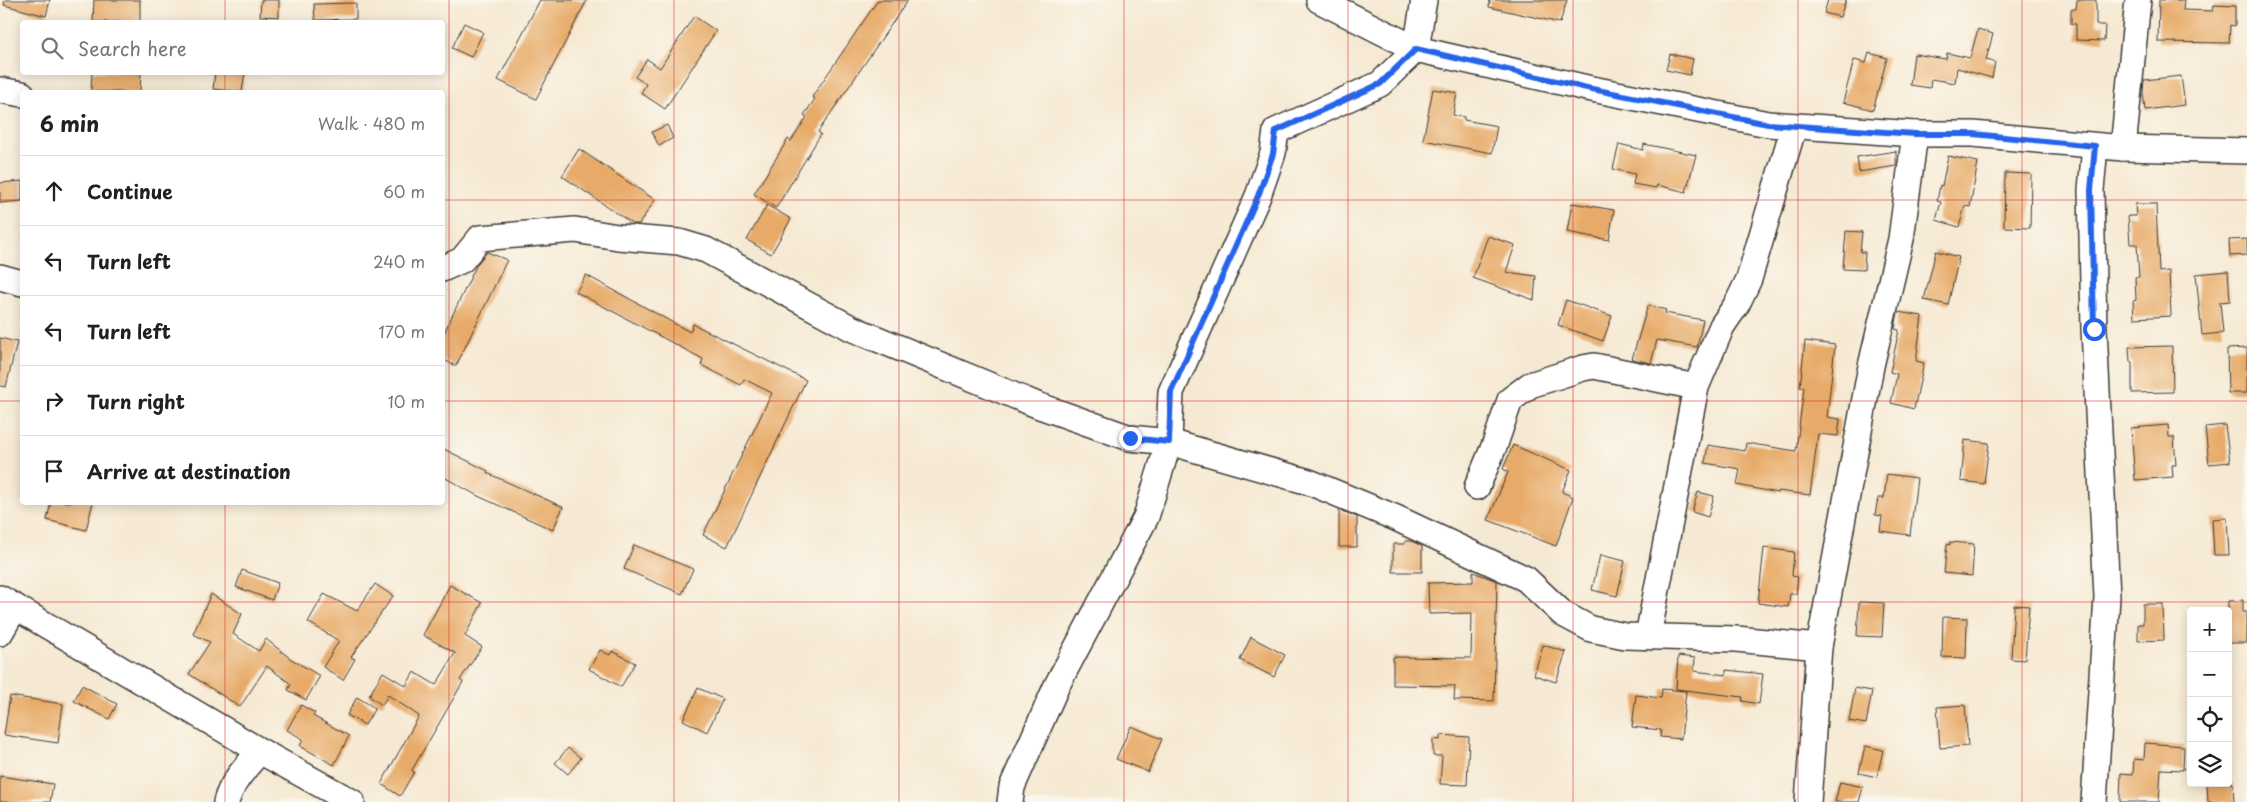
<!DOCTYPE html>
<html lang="en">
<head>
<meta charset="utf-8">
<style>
  body { margin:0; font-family:"Playpen Sans",sans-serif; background:#f6f6f6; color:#202124 }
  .controls { position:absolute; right:15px; bottom:15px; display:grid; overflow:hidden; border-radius:5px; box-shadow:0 2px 12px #0003 }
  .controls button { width:45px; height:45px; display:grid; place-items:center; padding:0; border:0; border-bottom:1px solid #e0e0e0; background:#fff; color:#202124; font:25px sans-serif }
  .stop { position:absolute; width:15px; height:15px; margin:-11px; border:4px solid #2563eb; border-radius:50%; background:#fff }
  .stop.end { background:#2563eb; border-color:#fff; box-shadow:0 1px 5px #0008 }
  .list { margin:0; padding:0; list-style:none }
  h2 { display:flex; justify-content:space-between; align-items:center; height:65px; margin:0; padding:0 20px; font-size:21px }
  h2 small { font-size:16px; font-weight:400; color:#757577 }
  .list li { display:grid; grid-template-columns:32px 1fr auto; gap:15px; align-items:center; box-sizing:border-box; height:70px; padding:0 20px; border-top:1px solid #e0e0e0 }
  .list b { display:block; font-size:19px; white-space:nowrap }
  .list em { font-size:16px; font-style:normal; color:#757577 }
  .icon { flex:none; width:28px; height:28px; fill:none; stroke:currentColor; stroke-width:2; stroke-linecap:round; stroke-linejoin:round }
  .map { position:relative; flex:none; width:2247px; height:802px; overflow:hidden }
  .search { position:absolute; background:#fff; box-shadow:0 2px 12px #0003; left:20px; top:20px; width:425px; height:55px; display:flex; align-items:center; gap:12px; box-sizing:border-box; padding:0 18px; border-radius:5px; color:#757577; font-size:19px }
  .panel { position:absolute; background:#fff; box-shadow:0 2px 12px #0003; left:20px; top:90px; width:425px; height:415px; border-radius:5px }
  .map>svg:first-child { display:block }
</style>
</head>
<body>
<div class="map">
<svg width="2247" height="802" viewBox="0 0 2247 802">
  <rect width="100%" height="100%" fill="#fbf7ec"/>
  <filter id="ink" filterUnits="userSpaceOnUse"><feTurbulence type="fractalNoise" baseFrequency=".02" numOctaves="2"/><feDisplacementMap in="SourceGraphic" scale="10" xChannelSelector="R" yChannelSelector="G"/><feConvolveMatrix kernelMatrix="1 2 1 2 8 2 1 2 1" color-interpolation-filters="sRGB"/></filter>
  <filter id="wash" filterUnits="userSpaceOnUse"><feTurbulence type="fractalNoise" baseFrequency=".0096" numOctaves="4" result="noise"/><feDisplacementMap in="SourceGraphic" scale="20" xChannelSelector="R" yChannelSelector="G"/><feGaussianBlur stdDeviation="1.12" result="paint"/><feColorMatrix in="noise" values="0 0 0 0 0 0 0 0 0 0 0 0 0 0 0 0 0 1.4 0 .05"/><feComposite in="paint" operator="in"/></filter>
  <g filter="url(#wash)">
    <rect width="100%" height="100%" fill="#f6e9d3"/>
    <g id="blocks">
      <!-- building -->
      <g fill="#e7aa68">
        <polygon points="5,0 50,0 46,16 4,5"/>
        <polygon points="94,0 140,0 140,22 93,22"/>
        <polygon points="261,0 279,0 279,17 260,16"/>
        <polygon points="540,0 587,0 536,99 498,80"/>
        <polygon points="878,0 908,0 818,132 821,134 776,208 754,194 788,139 791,141 807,117 804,115 815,99 812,97"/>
        <polygon points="1490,0 1567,0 1560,23 1489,7"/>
        <polygon points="1828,0 1846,0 1840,17 1824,13"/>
        <polygon points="2077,0 2096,0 2096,25 2105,25 2104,41 2076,40 2076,24 2071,24 2071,9 2076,9"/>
        <polygon points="2159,0 2184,0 2183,10 2213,11 2214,5 2235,6 2235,26 2230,25 2229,43 2158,42"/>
        <polygon points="356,3 356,19 315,20 314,4"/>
        <polygon points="694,16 716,31 665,109 641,93 646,84 635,77 647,59 660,68"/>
        <polygon points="464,23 483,32 471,57 452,48"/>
        <polygon points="1978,29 1993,34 1986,60 1995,62 1992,78 1957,68 1955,83 1931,79 1930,88 1910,85 1914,54 1946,59 1947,53 1970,58"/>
        <polygon points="1869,53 1887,58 1873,110 1843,102 1854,60 1866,63"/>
        <polygon points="1670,54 1693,59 1690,75 1666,70"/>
        <polygon points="92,72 141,72 140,92 91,92"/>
        <polygon points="215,72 245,72 242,92 213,89"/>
        <polygon points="2181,76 2185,105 2145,110 2143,93 2144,80"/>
        <polygon points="1433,89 1457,93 1453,115 1464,117 1464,120 1497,126 1492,153 1423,140"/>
        <polygon points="667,125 673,138 659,146 652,132"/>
        <polygon points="1619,144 1643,150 1644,144 1696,155 1686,192 1657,185 1656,188 1633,184 1635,174 1613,169"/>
        <polygon points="579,149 655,200 639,224 633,224 562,176"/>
        <polygon points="1896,151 1896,166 1859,172 1857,157"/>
        <polygon points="1948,156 1978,162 1970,207 1965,206 1959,227 1936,220 1941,202 1937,201 1940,185 1942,186"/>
        <polygon points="2005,173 2031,174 2030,228 2004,227"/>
        <polygon points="22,181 22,201 0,203 0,183"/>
        <polygon points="1572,203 1614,210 1609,240 1567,232"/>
        <polygon points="2135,204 2156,204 2159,272 2169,271 2171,316 2134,318 2133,301 2136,300 2135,277 2139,277 2137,244 2130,244 2128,216 2136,216"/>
        <polygon points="767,205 791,219 771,254 747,240"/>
        <polygon points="1846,231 1862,232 1860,252 1865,252 1864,270 1843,269"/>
        <polygon points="1488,236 1515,245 1506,272 1536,276 1534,300 1473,278"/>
        <polygon points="2247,239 2247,255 2230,256 2229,240"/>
        <polygon points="1936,251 1959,257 1948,305 1924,300"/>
        <polygon points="487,252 507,260 456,366 442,359 442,337 477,264"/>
        <polygon points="2228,271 2230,301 2220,302 2223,333 2202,335 2196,274"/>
        <polygon points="586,275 690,332 693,324 806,380 727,547 703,535 772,393 744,379 741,385 701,365 703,359 576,292"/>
        <polygon points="1566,300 1612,316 1603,341 1558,325"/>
        <polygon points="1648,305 1666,310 1665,313 1703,320 1697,347 1657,340 1651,363 1632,359"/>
        <polygon points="1898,312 1922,316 1916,361 1924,363 1914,409 1891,403 1897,374 1890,372 1899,330 1895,329"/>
        <polygon points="0,338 17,342 6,387 0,386"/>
        <polygon points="1805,341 1835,345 1827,417 1840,419 1838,436 1818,434 1810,495 1778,491 1778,493 1737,485 1740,469 1705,463 1708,445 1745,451 1746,443 1796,451 1804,387 1800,387"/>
        <polygon points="2172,346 2173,392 2132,393 2132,362 2130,362 2129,347"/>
        <polygon points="2247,348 2247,393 2228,393 2227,349"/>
        <polygon points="2168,425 2169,437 2174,437 2176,465 2172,465 2173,477 2135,480 2131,428"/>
        <polygon points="2225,425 2230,462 2209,464 2205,427"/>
        <polygon points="1965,440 1989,443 1984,484 1961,481"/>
        <polygon points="1513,445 1571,470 1562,492 1573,497 1556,546 1488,520 1508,472 1503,469"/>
        <polygon points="442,448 488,471 487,473 563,507 553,530 478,496 442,476"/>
        <polygon points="1887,474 1917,478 1910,535 1880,531 1882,516 1875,515 1878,498 1884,498"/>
        <polygon points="1698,492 1714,496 1708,517 1692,512"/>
        <polygon points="51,502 93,502 86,530 47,520"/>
        <polygon points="1339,510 1357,517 1357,547 1339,547"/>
        <polygon points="2227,518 2229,555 2214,555 2212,519"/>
        <polygon points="1405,541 1411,541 1422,546 1422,572 1393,572 1393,544 1405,544"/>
        <polygon points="1950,542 1974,544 1972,576 1944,573 1947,544 1950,545"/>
        <polygon points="634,545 693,569 682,594 624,569"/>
        <polygon points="1764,548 1794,552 1792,576 1798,577 1796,594 1790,594 1788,607 1758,603"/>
        <polygon points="1600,555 1625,561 1617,596 1592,590"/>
        <polygon points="242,570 278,583 272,600 236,587"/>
        <polygon points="1473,572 1497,581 1494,701 1454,700 1455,686 1393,685 1393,657 1471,658 1472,613 1429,614 1428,583 1473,582"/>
        <polygon points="375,584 393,596 351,657 355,659 343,680 323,667 339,641 308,622 324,594 357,611"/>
        <polygon points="450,585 482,603 465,636 482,647 460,680 463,682 412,770 414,772 400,796 381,784 419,716 388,695 382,705 369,696 383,672 406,686 414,672 436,685 455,653 423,635"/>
        <polygon points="211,594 242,614 233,634 259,651 266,639 291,659 320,676 306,700 288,690 291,684 267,666 240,707 189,674 210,642 193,634"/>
        <polygon points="2243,600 2243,612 2247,612 2247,643 2228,643 2228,601"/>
        <polygon points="1859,602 1884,603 1882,637 1857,636"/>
        <polygon points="2143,604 2163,604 2164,640 2138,641 2138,624 2143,624"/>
        <polygon points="2014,605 2029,606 2025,660 2011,659"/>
        <polygon points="1943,617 1967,618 1966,658 1942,657"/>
        <polygon points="1251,637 1285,655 1274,677 1240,660"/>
        <polygon points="1543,645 1566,652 1556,682 1534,675"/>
        <polygon points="600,650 610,655 612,651 635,663 621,687 589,669"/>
        <polygon points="1678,656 1695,658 1694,671 1726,675 1726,670 1763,674 1759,704 1742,701 1743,697 1676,689"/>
        <polygon points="82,685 117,704 109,719 74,701"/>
        <polygon points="698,688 723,699 707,732 683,720"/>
        <polygon points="1855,688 1872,691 1866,724 1849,721"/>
        <polygon points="1662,689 1686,691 1681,739 1660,737 1661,730 1632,727 1636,695 1661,698"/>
        <polygon points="10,696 63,704 58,743 4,735"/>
        <polygon points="357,697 375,708 365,725 347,715"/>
        <polygon points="301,705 315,713 313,716 349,736 334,765 300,746 303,739 287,730"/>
        <polygon points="1965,705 1968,746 1940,748 1937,707"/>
        <polygon points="1131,726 1162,739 1148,772 1116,759"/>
        <polygon points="1440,735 1469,737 1467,785 1440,784 1442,756 1433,756 1433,739 1440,740"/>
        <polygon points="2145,743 2184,746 2183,770 2161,769 2159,802 2120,802 2121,773 2133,774 2134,759 2144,760"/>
        <polygon points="1865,746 1883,750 1877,777 1859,773"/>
        <polygon points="568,748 581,758 568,774 555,763"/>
        <polygon points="0,776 53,784 50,802 0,802"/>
        <polygon points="1840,782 1863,787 1859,802 1835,802"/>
        <polygon points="2207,783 2233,783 2234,802 2208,802"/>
      </g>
    </g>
  </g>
  <g filter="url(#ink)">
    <use href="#blocks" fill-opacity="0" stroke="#3d3b37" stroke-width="1"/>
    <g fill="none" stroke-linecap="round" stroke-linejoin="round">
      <!-- minor casing -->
      <g stroke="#3d3b37" stroke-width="28">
        <g id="minor">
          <polyline points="1319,0 1416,49 1424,0"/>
          <polyline points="0,90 22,94"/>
          <polyline points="2123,148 2138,0"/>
          <polyline points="442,269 462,260 480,238 575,230 618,237 679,242 706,250 851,328 1037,405 1130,438 1169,442 1309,482 1396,518 1526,579 1563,614 1591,629 1625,636 1736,639 1819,647"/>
          <polyline points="0,277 22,283"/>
          <polyline points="1477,487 1495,444 1510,400 1530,385 1583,368 1594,366 1696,387 1722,326 1737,304 1749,279 1794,126"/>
          <polyline points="0,598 260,751 352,802"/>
          <polyline points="0,633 15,607"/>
          <polyline points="1648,636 1696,387"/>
          <path d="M226,802C232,781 246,767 260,751"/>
          <polyline points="1010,802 1012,787 1057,685 1146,517 1169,442 1171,392 1258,196 1273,153 1276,131 1380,84 1416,49 1587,88 1768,124 1915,134 1973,134 2123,148 2247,151"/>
          <polyline points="1808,802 1819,647 1871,366 1901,239 1915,134"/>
          <polyline points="2094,802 2107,597 2094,329 2091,190 2095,146"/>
        </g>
      </g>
      <!-- minor -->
      <use href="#minor" stroke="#fff" stroke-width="25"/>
    </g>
  </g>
  <g fill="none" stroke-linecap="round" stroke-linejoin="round" filter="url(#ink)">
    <!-- route -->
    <polyline stroke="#2563eb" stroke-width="6" points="1130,438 1169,442 1171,392 1258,196 1273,154 1276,131 1380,84 1416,49 1587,88 1768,124 1915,134 1973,134 2095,146 2091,190 2094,329"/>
  </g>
  <!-- grid -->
  <path fill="none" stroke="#d62828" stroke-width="1" stroke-opacity="0.55" d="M225,0V22M449,0V802M674,0V802M899,0V802M1124,0V802M1348,0V802M1573,0V802M1798,0V802M2022,0V802M225,72V92M0,200H22M442,200H2247M0,401H22M442,401H2247M225,502V802M0,602H2247"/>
</svg>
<div class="controls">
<button>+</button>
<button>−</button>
<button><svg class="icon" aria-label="locate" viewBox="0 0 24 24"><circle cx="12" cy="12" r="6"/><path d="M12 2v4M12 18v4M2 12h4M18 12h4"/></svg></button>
<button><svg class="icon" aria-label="layers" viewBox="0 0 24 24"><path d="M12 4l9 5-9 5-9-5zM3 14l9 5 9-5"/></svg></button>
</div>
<div class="stop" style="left:2094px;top:329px"></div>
<div class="stop end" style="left:1130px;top:438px"></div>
<div class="search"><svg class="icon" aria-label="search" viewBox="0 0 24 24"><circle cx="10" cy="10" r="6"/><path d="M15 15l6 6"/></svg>Search here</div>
<section class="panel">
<h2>6 min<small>Walk · 480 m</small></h2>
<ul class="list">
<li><svg class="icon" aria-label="ahead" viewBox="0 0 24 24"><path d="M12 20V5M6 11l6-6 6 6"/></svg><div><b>Continue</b></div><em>60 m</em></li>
<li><svg class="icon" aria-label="left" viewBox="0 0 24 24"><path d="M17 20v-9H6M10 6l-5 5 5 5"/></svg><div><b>Turn left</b></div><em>240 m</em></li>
<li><svg class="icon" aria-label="left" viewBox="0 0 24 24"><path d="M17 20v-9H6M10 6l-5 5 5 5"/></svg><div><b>Turn left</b></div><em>170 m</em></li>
<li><svg class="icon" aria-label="right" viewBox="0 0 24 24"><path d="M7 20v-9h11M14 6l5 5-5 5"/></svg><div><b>Turn right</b></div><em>10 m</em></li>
<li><svg class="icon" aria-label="arrive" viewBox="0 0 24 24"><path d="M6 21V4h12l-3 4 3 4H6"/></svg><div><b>Arrive at destination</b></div></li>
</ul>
</section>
</div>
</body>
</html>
